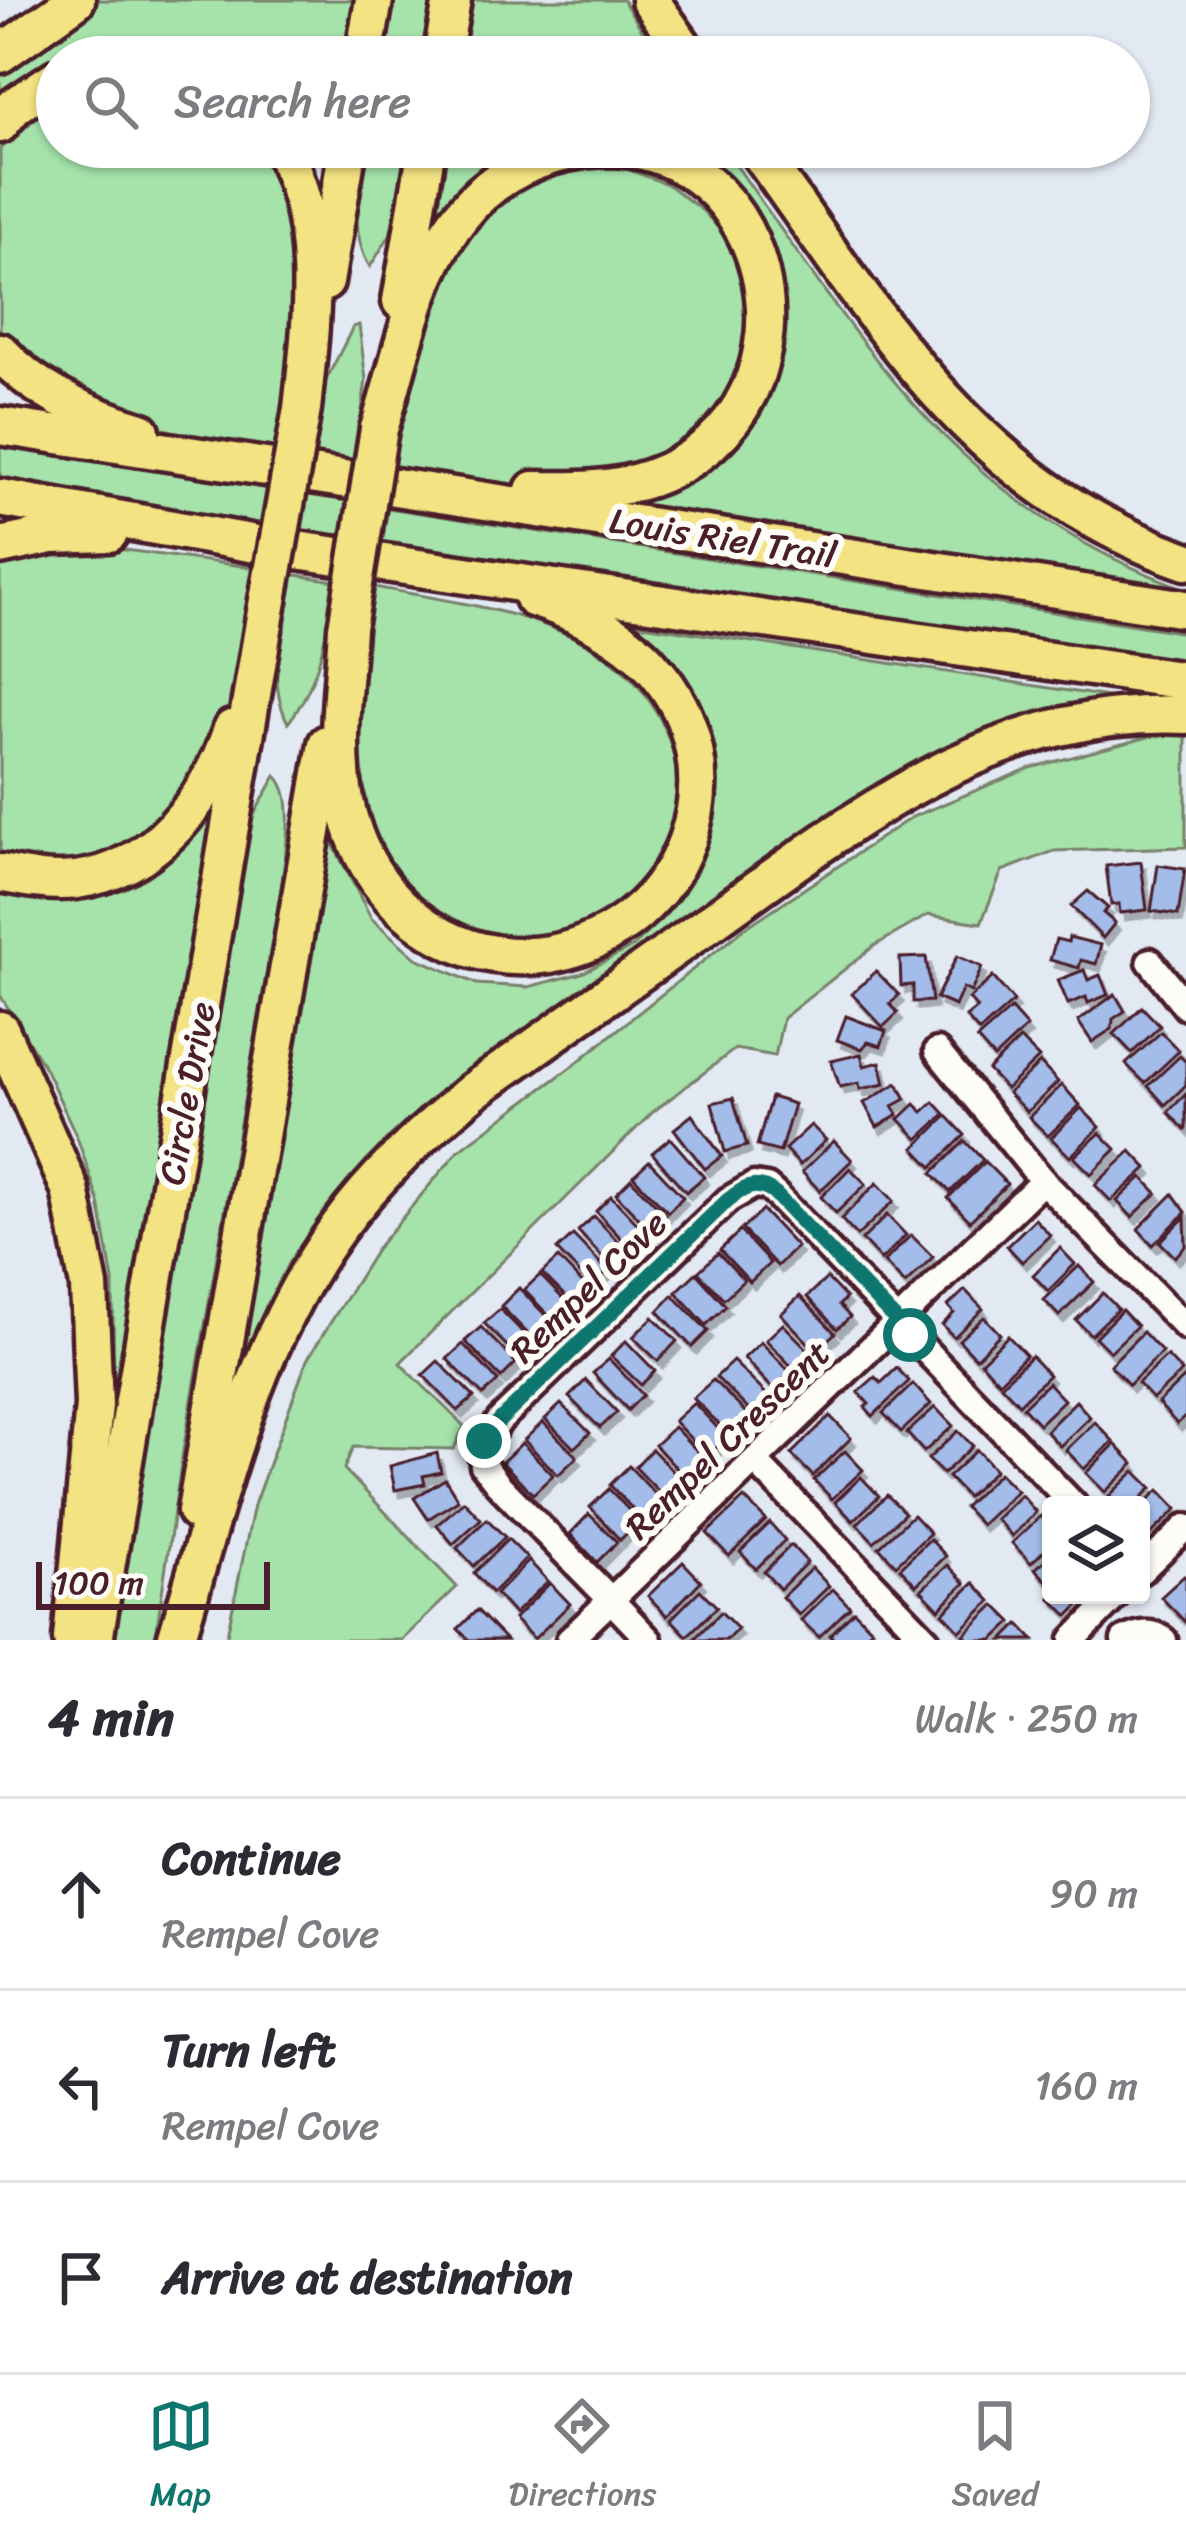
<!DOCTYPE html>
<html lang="en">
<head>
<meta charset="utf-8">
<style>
  body { margin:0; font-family:Sriracha,sans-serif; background:#f2f2f3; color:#2b2b33 }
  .controls { position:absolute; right:36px; bottom:36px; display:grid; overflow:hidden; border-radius:12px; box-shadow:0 3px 9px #0004 }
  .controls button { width:108px; height:108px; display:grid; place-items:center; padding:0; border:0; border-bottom:3px solid #e1e1e2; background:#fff; color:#2b2b33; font:60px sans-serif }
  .scale { position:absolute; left:36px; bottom:30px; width:234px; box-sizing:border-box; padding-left:12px; border:6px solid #4a1f2b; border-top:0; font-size:33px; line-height:42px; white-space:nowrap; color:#4a1f2b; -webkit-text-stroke:9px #fdfcf7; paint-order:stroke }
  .stop { position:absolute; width:36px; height:36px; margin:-27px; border:9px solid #0f766e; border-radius:50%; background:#fff }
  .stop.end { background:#0f766e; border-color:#fff; box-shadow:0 3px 12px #0008 }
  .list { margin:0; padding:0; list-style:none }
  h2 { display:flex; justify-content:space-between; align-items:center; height:156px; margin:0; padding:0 48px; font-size:51px }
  h2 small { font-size:39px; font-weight:400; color:#7c7c81 }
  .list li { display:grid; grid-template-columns:78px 1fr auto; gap:36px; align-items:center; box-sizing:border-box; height:192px; padding:0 48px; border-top:3px solid #e1e1e2 }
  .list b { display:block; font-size:45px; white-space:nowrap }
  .list p { margin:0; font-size:39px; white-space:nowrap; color:#7c7c81 }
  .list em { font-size:39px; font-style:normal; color:#7c7c81 }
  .icon { flex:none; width:66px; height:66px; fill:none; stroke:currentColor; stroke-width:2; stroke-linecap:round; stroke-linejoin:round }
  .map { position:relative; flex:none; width:1186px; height:1640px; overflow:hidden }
  .search { position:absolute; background:#fff; box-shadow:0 3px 9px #0004; left:36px; right:36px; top:36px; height:132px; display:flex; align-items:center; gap:30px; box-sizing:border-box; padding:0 42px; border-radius:66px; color:#7c7c81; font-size:45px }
  .sheet { height:732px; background:#fff }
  nav { display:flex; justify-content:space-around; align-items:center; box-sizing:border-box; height:168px; border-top:3px solid #e1e1e2; background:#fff; font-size:33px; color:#7c7c81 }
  nav a { display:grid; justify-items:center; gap:6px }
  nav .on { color:#0f766e }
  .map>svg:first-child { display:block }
</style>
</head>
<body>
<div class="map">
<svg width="1186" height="1640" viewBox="0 0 1186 1640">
  <defs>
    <filter id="shadow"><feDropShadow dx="4.5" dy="7" stdDeviation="0" flood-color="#0004"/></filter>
  </defs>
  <rect width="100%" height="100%" fill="#e2e9f3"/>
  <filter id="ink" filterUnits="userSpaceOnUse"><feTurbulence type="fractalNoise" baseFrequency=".00833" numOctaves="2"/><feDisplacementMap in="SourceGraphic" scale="24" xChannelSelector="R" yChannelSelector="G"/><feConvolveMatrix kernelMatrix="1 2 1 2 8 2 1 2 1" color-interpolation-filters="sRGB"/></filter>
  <g filter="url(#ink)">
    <!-- green -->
    <g fill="#a5e3ab" stroke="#78816b" stroke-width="3">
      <polygon points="93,0 356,0 347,57 178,57 155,51 108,48 57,57 57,62 29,74 0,96 0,66"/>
      <polygon points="388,0 436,0 427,57 379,57"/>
      <polygon points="467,0 623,0 659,57 458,57"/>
      <path d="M57,100V147H254C323,226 292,364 275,457L112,416L14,352L0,334V149Z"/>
      <path d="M364,147H411L390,235L370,267C349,234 358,184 364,147Z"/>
      <polygon points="442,147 541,147 427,219"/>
      <path d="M660,147H723C859,337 952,506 1186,589V604L598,512L667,491L705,471L730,452L750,426L772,381L781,345L780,297L772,263Z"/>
      <path d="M591,167L627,169L667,184L703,211L730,241L748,276L753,315L740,390L668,460L552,488L387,475C405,390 423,247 504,199C532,182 560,175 591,167Z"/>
      <polygon points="359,325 366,380 354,469 309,463 321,390 353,327"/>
      <polygon points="0,447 270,489 262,538 0,495"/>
      <polygon points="303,494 349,500 341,549 296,542"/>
      <polygon points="382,507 1186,633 1186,679 374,555"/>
      <polygon points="54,547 118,549 257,568 229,718 184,809 102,867 0,868 0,563"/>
      <path d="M290,574L335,581C327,631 320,683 288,723C265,678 282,622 290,574Z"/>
      <path d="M369,586C477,607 624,617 668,737C677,762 684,792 679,819C673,846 646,884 633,910L507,954L392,895L345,778Z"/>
      <polygon points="598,618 1186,709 954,759 440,1109 244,1384 230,1390 323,825 371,918 416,958 477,984 528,987 582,973 634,946 672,907 701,846 697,729"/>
      <polygon points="1160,734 1186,736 1186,847 1054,851 1002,871 981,923 928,915 874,946 783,1018 775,1056 735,1049 654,1111 400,1363 464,1426 454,1449 353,1447 344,1469 457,1587 402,1640 226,1640 254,1505 307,1360 378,1247 458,1151 575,1064 742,930 912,817 1030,768"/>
      <path d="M276,776C298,797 284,855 282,884L183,1451L155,1640H106L236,877L253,816Z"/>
      <polygon points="224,803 114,1414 113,1281 99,1202 77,1137 46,1070 0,995 0,891 31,897 68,897 167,856"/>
    </g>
    <!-- building -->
    <g fill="#a3bce9" stroke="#4a1f2b" stroke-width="3" filter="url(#shadow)">
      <polygon points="1141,862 1147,910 1120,913 1119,904 1111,905 1106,866"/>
      <polygon points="1158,865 1185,869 1178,915 1151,911"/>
      <polygon points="1088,891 1108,908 1103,913 1115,923 1103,938 1071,906"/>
      <polygon points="1069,937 1101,945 1096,964 1081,960 1079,968 1050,960 1056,939 1068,942"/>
      <polygon points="957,956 982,967 971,992 963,988 955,1006 936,998"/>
      <polygon points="926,957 932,1001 913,1002 913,985 901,986 900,958"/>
      <polygon points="1084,970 1088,980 1100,975 1108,995 1088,1003 1086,997 1068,1004 1058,980"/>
      <polygon points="876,971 899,995 890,1004 898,1013 883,1027 852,994"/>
      <polygon points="993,977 1014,1001 979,1032 966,1017 977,1008 969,999"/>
      <polygon points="1115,994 1125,1011 1113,1019 1112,1029 1092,1042 1078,1021"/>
      <polygon points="1142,1007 1160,1026 1132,1053 1114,1034"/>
      <polygon points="1011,1009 1027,1027 994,1058 977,1039"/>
      <polygon points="846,1016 886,1031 881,1046 868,1042 862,1049 837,1040"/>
      <polygon points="1161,1032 1179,1051 1145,1083 1126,1064"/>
      <polygon points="1020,1039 1039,1058 1006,1089 988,1070"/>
      <polygon points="861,1054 864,1066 880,1062 885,1084 860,1089 859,1083 840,1087 831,1061"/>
      <polygon points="1180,1056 1186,1062 1186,1085 1165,1105 1148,1086"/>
      <polygon points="1040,1063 1058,1082 1027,1112 1008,1093"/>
      <polygon points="897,1083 906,1099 893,1106 898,1115 877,1127 864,1103"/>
      <polygon points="1062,1085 1080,1105 1048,1136 1029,1117"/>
      <polygon points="1186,1094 1186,1129 1185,1130 1168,1112"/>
      <polygon points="771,1097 794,1104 780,1152 757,1146"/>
      <polygon points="733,1098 747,1146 725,1152 712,1103"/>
      <polygon points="934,1102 945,1114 918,1139 899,1119 915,1104 923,1112"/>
      <polygon points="1081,1108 1100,1127 1070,1157 1051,1138"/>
      <polygon points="692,1115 722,1156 705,1169 674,1129"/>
      <polygon points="947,1116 965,1135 932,1167 914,1148"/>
      <polygon points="811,1125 826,1140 800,1165 785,1149"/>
      <polygon points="1100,1133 1116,1149 1091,1174 1074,1157"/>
      <polygon points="670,1138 704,1177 686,1192 652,1153"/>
      <polygon points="834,1141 852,1160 820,1191 802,1172"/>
      <polygon points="965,1141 983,1160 950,1192 932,1173"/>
      <polygon points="1131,1151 1147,1168 1111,1201 1095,1185"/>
      <polygon points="649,1161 683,1197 668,1212 633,1176"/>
      <polygon points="985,1162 1007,1184 970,1221 948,1198"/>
      <polygon points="850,1168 866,1184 836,1213 821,1197"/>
      <polygon points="1142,1177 1157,1193 1132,1217 1117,1201"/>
      <polygon points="631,1179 666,1215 650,1230 616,1194"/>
      <polygon points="877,1183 894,1201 857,1236 841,1219"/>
      <polygon points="1173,1194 1186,1212 1153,1245 1138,1229"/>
      <polygon points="611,1196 646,1233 630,1248 596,1211"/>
      <polygon points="762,1210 797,1247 777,1266 742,1229"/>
      <polygon points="887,1215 906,1235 881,1260 862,1240"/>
      <polygon points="594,1216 628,1252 613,1268 578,1231"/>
      <polygon points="1185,1217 1186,1246 1175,1257 1160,1242"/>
      <polygon points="1035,1219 1050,1235 1022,1262 1007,1246"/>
      <polygon points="740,1231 770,1263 750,1282 720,1250"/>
      <polygon points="573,1235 608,1271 592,1286 557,1250"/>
      <polygon points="911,1235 933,1257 905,1284 884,1262"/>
      <polygon points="1060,1248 1075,1264 1048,1291 1033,1275"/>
      <polygon points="718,1253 744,1280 724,1299 698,1272"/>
      <polygon points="558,1258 589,1290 574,1305 542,1273"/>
      <polygon points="1079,1266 1094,1282 1059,1316 1044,1300"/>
      <polygon points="696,1273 726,1306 706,1325 676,1292"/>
      <polygon points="540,1275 571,1307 555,1322 524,1290"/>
      <polygon points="827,1278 846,1298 839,1305 850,1317 837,1329 807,1297"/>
      <polygon points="519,1288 553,1323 535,1341 501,1306"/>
      <polygon points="965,1290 983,1309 954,1337 942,1325 954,1313 948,1306"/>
      <polygon points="1103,1293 1118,1309 1091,1335 1076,1320"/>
      <polygon points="673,1295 708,1331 692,1347 658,1311"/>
      <polygon points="800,1296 835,1333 816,1351 781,1314"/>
      <polygon points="500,1309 535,1345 520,1359 484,1323"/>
      <polygon points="1122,1310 1137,1326 1110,1352 1095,1337"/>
      <polygon points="653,1317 677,1341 658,1361 633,1337"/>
      <polygon points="984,1317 1000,1334 976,1358 959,1340"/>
      <polygon points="783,1324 813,1355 796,1371 766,1340"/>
      <polygon points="481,1327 516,1363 501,1378 465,1341"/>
      <polygon points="1143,1332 1162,1352 1129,1385 1110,1365"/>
      <polygon points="1008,1336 1026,1355 999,1382 981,1362"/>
      <polygon points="626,1341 655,1371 641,1385 611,1356"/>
      <polygon points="761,1342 791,1373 774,1390 744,1358"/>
      <polygon points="463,1344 498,1381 483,1395 447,1359"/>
      <polygon points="1031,1356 1049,1375 1019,1404 1001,1385"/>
      <polygon points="1167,1356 1182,1372 1153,1399 1138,1383"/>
      <polygon points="609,1359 643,1395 628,1410 593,1373"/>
      <polygon points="438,1361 474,1397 458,1411 423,1375"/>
      <polygon points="733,1361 769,1397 752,1413 716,1377"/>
      <polygon points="897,1368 909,1381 873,1416 865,1407 869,1404 858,1392 875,1377 881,1383"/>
      <polygon points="1186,1376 1186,1416 1177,1424 1158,1403"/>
      <polygon points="586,1380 617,1412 600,1428 569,1397"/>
      <polygon points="713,1380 749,1416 729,1434 693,1398"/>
      <polygon points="1048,1383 1064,1400 1039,1424 1023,1407"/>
      <polygon points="913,1384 931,1404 901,1432 883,1413"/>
      <polygon points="1076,1401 1090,1417 1060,1446 1046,1431"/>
      <polygon points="694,1403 727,1438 707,1456 674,1421"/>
      <polygon points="561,1404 590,1433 574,1448 545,1419"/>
      <polygon points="935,1407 953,1426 924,1452 907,1433"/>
      <polygon points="830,1416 851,1438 813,1476 791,1454"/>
      <polygon points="543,1422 577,1457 558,1475 524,1440"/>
      <polygon points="1095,1422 1113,1441 1084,1469 1066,1450"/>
      <polygon points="674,1427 704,1458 685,1477 655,1445"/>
      <polygon points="958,1431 973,1446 943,1474 928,1459"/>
      <polygon points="522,1443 553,1475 533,1494 502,1462"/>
      <polygon points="1115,1444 1134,1464 1105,1492 1086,1473"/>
      <polygon points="652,1449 682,1481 665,1498 635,1467"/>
      <polygon points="977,1450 995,1470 967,1497 948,1477"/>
      <polygon points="845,1451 863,1470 832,1499 814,1480"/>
      <polygon points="437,1453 441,1472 423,1476 425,1484 395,1490 390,1466"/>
      <polygon points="629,1466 661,1500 642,1519 610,1485"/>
      <polygon points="1135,1471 1152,1488 1134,1505 1118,1505 1109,1496"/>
      <polygon points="999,1473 1017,1491 981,1525 964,1507"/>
      <polygon points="861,1477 879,1496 853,1521 835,1502"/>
      <polygon points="445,1479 458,1500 428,1519 414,1498"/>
      <polygon points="609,1489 639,1521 620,1540 590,1507"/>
      <polygon points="1159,1490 1177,1509 1150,1535 1141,1526 1141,1507"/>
      <polygon points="887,1495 905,1513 874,1542 857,1524"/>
      <polygon points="1021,1495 1036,1512 1012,1536 996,1519"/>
      <polygon points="744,1498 766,1520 729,1556 707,1533"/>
      <polygon points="464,1501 481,1519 453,1544 437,1525"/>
      <polygon points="589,1514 617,1542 597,1562 570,1534"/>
      <polygon points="913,1515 930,1533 896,1565 879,1547"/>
      <polygon points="1041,1516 1051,1527 1051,1544 1031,1563 1012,1543"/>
      <polygon points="487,1519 505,1537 474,1566 457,1548"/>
      <polygon points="770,1523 785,1540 756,1569 740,1552"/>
      <polygon points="508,1539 527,1558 492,1593 474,1573"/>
      <polygon points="930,1539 946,1556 916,1585 900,1568"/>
      <polygon points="791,1545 807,1562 780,1589 764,1572"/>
      <polygon points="1051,1555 1051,1584 1050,1584 1035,1569"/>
      <polygon points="529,1561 548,1581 514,1614 496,1594"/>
      <polygon points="683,1562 701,1581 667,1616 648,1596"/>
      <polygon points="948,1565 965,1583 939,1609 921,1590"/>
      <polygon points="812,1568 829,1586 799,1615 782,1597"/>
      <polygon points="1184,1576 1186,1578 1186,1623 1161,1597"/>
      <polygon points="550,1583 570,1604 534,1639 514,1619"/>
      <polygon points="974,1583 991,1601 960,1631 943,1613"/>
      <polygon points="833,1589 850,1607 819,1637 801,1620"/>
      <polygon points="700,1590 717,1607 687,1636 671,1619"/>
      <polygon points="1053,1595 1089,1595 1068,1616 1050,1598"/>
      <polygon points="995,1605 1012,1622 993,1640 969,1640 964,1635"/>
      <polygon points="477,1610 506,1640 469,1640 458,1629"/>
      <polygon points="854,1611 872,1629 860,1640 835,1640 830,1635"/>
      <polygon points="721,1612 738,1629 726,1640 693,1640"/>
      <polygon points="1019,1624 1034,1640 1003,1640"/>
    </g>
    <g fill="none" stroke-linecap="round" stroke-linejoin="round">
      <!-- minor casing -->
      <g stroke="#4a1f2b" stroke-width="33">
        <g id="minor">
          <polyline points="1150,961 1186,1007"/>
          <polyline points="937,1051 1043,1181"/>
          <polyline points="755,1461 927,1640"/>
          <polyline points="1141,1571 1186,1527"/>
          <polyline points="569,1640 611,1600 498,1484 483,1465 481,1448 500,1420 728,1200 754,1185 767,1187 776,1195 1074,1505"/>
          <polyline points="649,1640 611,1600 1043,1181 1186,1327"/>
          <polyline points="1073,1640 1117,1595"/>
          <path d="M1124,1640C1138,1633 1151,1630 1164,1640"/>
        </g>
      </g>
      <!-- highway casing -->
      <g stroke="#4a1f2b" stroke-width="45">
        <g id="highway">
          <polyline points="650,0 690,57"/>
          <polyline points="0,54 76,0"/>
          <polyline points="364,57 374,0"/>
          <polyline points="442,57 452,0"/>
          <polyline points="0,124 15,106 57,78"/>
          <path d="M281,147C325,226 311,323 302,409"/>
          <path d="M755,147C882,322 970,485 1186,561"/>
          <polyline points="325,282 348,147"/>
          <polyline points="401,301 427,147"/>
          <path d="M0,352C36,392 89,416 141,431"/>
          <polyline points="0,426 1186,609"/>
          <path d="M379,429C401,360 414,275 460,217C486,183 525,160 567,152C775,106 845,409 651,478C614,491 573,491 534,490"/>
          <polyline points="0,498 256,544 1186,681"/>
          <polyline points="0,546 52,535 109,533"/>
          <path d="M347,628C344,685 334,745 345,801C357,861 389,907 443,937C475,954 514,960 550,954C686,929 746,771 651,666C623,634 574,611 533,598"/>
          <path d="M0,873C25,878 50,883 76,880C155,870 208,800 232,729"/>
          <polyline points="0,1030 70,1189 89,1286 94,1405 72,1639"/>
          <polyline points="196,1511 327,744"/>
          <polyline points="94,1640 264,623"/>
          <path d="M176,1640C218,1501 250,1348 337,1229C375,1176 423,1133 473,1091C554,1033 636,975 718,917C863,814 997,707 1186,715"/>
        </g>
      </g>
      <!-- minor -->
      <use href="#minor" stroke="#fdfcf7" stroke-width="24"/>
      <!-- highway -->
      <use href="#highway" stroke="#f4e382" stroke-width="36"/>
      <!-- highway-bridge casing -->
      <g stroke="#4a1f2b" stroke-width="45" stroke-linecap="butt">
        <g id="highway-bridge">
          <polyline points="264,623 302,409"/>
          <polyline points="347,628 379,429"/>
        </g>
      </g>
      <!-- highway-bridge -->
      <use href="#highway-bridge" stroke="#f4e382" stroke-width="36"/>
    </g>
  </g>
  <g fill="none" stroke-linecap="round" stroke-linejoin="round" filter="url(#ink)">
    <!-- route -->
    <path stroke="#0f766e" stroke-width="15" d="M484,1441L500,1420L728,1200C745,1186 758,1180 776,1195L910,1335"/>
  </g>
  <g text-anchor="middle" stroke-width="12" stroke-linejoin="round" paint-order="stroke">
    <!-- street labels -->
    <g font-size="36" fill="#4a1f2b" stroke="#fdfcf7">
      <text transform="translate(723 537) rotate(9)" y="13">Louis Riel Trail</text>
      <text transform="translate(186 1093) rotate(-80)" y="13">Circle Drive</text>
      <text transform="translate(588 1286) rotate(-44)" y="13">Rempel Cove</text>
      <text transform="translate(727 1439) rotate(-44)" y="13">Rempel Crescent</text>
    </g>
  </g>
</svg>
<div class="controls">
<button><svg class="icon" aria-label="layers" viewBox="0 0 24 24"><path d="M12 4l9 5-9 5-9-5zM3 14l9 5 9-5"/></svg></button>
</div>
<div class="scale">100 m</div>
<div class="stop" style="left:910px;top:1335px"></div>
<div class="stop end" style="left:484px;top:1441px"></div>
<div class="search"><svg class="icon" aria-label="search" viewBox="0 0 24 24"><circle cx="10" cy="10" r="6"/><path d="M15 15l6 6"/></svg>Search here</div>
</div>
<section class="sheet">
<h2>4 min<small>Walk · 250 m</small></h2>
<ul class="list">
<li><svg class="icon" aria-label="ahead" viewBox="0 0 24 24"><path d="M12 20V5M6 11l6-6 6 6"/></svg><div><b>Continue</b><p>Rempel Cove</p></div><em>90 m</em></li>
<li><svg class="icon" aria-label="left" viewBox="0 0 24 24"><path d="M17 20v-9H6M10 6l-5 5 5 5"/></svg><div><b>Turn left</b><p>Rempel Cove</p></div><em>160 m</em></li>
<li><svg class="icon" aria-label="arrive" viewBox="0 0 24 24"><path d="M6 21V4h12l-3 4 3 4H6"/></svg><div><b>Arrive at destination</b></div></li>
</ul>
</section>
<nav>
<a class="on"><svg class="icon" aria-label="map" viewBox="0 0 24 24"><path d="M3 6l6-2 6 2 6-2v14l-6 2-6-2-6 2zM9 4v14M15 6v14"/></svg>Map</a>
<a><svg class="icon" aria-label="directions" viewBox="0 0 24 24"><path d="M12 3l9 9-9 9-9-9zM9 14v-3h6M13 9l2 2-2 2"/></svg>Directions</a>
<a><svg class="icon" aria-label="saved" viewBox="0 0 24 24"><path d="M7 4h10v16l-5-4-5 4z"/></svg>Saved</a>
</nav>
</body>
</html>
